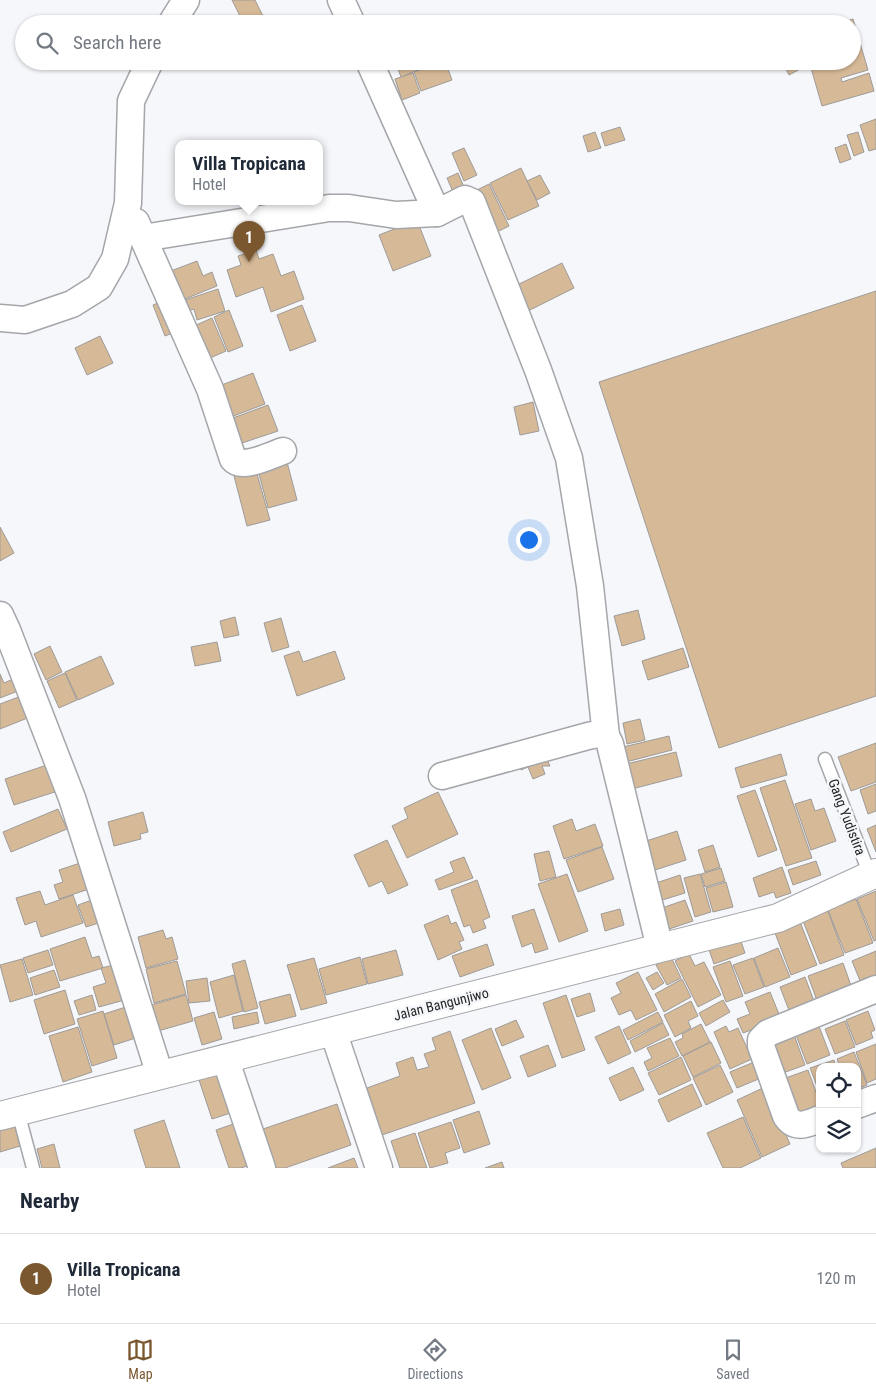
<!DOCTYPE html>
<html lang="en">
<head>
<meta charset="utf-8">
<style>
  body { margin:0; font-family:"Roboto Condensed",sans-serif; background:#f2f2f3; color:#1f2937 }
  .controls { position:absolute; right:15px; bottom:15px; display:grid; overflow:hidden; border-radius:10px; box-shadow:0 1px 4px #0004 }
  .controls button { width:45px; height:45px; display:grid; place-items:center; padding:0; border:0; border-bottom:1px solid #e0e1e3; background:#fff; color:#1f2937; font:25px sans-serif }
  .you { position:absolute; left:528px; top:539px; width:18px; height:18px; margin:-12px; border:4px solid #fff; border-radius:50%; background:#1a73e8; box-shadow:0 0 0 8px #1a73e833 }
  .badge { display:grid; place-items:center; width:32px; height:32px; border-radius:50%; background:#7a572f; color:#fff; font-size:16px; font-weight:700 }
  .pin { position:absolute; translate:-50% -41px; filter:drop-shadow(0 1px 2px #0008) }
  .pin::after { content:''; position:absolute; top:26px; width:18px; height:15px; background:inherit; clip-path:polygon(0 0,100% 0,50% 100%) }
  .popup { position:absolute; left:175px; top:140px; width:148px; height:65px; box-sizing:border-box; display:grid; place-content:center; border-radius:10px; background:#fff; filter:drop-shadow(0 1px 4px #0005); font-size:16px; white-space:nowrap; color:#747a83 }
  .popup b { font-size:19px; color:#1f2937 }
  .popup::after { content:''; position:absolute; left:50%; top:100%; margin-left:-10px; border:10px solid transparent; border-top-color:#fff }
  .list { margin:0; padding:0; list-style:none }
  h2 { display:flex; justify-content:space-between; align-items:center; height:65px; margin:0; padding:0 20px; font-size:21px }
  h2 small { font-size:16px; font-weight:400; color:#747a83 }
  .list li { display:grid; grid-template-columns:32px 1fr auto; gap:15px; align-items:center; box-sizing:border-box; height:90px; padding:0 20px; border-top:1px solid #e0e1e3 }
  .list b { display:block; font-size:19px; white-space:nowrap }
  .list p { margin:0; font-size:16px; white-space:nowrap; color:#747a83 }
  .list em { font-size:16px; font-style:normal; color:#747a83 }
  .icon { flex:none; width:28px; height:28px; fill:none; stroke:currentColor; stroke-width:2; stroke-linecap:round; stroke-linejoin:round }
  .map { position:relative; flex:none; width:876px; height:1168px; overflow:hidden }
  .search { position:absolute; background:#fff; box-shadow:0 1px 4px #0004; left:15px; right:15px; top:15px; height:55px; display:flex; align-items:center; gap:12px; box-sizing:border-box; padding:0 18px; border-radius:28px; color:#747a83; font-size:19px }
  .sheet { height:155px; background:#fff }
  nav { display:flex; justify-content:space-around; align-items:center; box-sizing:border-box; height:70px; border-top:1px solid #e0e1e3; background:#fff; font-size:14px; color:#747a83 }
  nav a { display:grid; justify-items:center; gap:2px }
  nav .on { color:#7a572f }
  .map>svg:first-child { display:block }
</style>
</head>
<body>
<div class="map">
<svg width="876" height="1168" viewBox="0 0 876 1168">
  <rect width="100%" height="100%" fill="#f5f7fa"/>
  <!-- building -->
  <g fill="#d6b997" stroke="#9e9b99">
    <polygon points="232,0 255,0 266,22 261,24 244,24"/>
    <polygon points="853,19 868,70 841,78 842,82 869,73 874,91 822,106 809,61 852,61 852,24 838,24"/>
    <polygon points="395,61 440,61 401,77"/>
    <polygon points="445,61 452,80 421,91 414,72"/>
    <polygon points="782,61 801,61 804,67 789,75"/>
    <polygon points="413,73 420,93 402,100 395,79"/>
    <polygon points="876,119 876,149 869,151 860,125"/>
    <polygon points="620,127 625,140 605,146 601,133"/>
    <polygon points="595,132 601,148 588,152 583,136"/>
    <polygon points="858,132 864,152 854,156 847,135"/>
    <polygon points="846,144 851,159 840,163 835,148"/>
    <polygon points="464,148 477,175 464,181 452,153"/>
    <polygon points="521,168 539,206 508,220 490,183"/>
    <polygon points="458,173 464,187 453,192 447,178"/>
    <polygon points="540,175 550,193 537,200 527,181"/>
    <polygon points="489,184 509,226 493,234 473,192"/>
    <polygon points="417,220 431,256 393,271 379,235"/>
    <polygon points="256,250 259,259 273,254 281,276 294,271 304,299 271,312 263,287 236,297 227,270 241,265 238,256"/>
    <polygon points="197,261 203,276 212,272 217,286 175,303 163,274"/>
    <polygon points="562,263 574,288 522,314 509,289"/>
    <polygon points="218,289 225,311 197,320 194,309 185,312 182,301"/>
    <polygon points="876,291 876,696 719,748 599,382"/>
    <polygon points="168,299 180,330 165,336 153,305"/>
    <polygon points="302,305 316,341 290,351 277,315"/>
    <polygon points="229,310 243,346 228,352 214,317"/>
    <polygon points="212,318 226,351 208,359 194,326"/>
    <polygon points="100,336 113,363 87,375 75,348"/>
    <polygon points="253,373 265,404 223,420 219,386"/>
    <polygon points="533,402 539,431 520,435 514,407"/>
    <polygon points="268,405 278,431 242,443 233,418"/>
    <polygon points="287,462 297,500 268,508 258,470"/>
    <polygon points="256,470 270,520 247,526 234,476"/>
    <polygon points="0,527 14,553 0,561"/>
    <polygon points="638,610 645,639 622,646 614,616"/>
    <polygon points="235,617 239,635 224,638 220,621"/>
    <polygon points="281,618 289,647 272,652 264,623"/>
    <polygon points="217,642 221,661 195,666 191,647"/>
    <polygon points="50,646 62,672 46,680 34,654"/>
    <polygon points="683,648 689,667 648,680 642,661"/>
    <polygon points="299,651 303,662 335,651 345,679 297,696 284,656"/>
    <polygon points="101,656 114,684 78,700 65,672"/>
    <polygon points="65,673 77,700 59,708 47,681"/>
    <polygon points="0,674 4,683 18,677 23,689 0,698"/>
    <polygon points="21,696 30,717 0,729 0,704"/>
    <polygon points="640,719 645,740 627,744 623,723"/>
    <polygon points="669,736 672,750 626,762 623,747"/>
    <polygon points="876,743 876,782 851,791 838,757"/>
    <polygon points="543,750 550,766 542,766 545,774 533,779 528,767 521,770 517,760"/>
    <polygon points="676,752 682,776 628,790 622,765"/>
    <polygon points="781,754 787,775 741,788 735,768"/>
    <polygon points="53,763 61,790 14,805 5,779"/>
    <polygon points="785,780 812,858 786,866 760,788"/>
    <polygon points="876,784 876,811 868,814 860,790"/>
    <polygon points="755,790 777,850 758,857 737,796"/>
    <polygon points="438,792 458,834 407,858 392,826 408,818 404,808"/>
    <polygon points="811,799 815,811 824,808 836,841 811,850 795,804"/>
    <polygon points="58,809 67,829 11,852 3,832"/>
    <polygon points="143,812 148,832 140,834 141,839 114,846 108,822"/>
    <polygon points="572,819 576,831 595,824 603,846 564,859 553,826"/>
    <polygon points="876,825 876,852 867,829"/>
    <polygon points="677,831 686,860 649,872 640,843"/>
    <polygon points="387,840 408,885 388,894 382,881 369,887 354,855"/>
    <polygon points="713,845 720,867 705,872 698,850"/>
    <polygon points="602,847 614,879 578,892 566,860"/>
    <polygon points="549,851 556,877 540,881 534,854"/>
    <polygon points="464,857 473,878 439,890 435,880 454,872 450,862"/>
    <polygon points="86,861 95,887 59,899 54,885 63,882 59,870"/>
    <polygon points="816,861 821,875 793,885 788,870"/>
    <polygon points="782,867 791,893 776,898 774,892 759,897 753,878"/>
    <polygon points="721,868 725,881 705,887 701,874"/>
    <polygon points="567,874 588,931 559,942 538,884"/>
    <polygon points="700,874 711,912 695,917 684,878"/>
    <polygon points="680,875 685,893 656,902 650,885"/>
    <polygon points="477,880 490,917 483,920 486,928 473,933 470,925 464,927 451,890"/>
    <polygon points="726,882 733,907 713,912 706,888"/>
    <polygon points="40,891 45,905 73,895 83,923 41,937 36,921 25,925 16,898"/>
    <polygon points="876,891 876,940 874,941 857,899"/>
    <polygon points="100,897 108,920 86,927 78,905"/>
    <polygon points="856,899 873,943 845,953 828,910"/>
    <polygon points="685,900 693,921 663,931 656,910"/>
    <polygon points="534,909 548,949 535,953 532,943 522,947 512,916"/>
    <polygon points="620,909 624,925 605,931 601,914"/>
    <polygon points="828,911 844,955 820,964 803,921"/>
    <polygon points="448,915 451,924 456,922 464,940 459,942 462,949 438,960 424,925"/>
    <polygon points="800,922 817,965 791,975 775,933"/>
    <polygon points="163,930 166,939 172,937 178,959 146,968 138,937"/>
    <polygon points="738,933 745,953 714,964 707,944"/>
    <polygon points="85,937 92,958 99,956 103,968 60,981 50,949"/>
    <polygon points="487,944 494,965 460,977 452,956"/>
    <polygon points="778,948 790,977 765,987 754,958"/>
    <polygon points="48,950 53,965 28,973 23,958"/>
    <polygon points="396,950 403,975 368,984 362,959"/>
    <polygon points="876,951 876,982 863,988 852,961"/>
    <polygon points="689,954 695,966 704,962 721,995 698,1007 675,961"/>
    <polygon points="360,957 367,984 326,995 319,969"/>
    <polygon points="671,957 681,978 667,985 656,965"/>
    <polygon points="314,958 327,1003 301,1010 287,965"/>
    <polygon points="753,958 764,987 745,994 733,965"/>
    <polygon points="22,959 33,995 10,1002 0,965"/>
    <polygon points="245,960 258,1008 244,1012 232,964"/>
    <polygon points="177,961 186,994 154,1003 146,969"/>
    <polygon points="730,961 743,996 726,1002 713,967"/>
    <polygon points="122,963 132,998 99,1007 93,987 106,983 101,968"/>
    <polygon points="843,963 854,994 819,1006 808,976"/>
    <polygon points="54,970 60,987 35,995 30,978"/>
    <polygon points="638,972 657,1010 636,1020 631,1010 619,1015 611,998 621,993 616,983"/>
    <polygon points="657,972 664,983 653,990 646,978"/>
    <polygon points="234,975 243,1011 219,1018 210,982"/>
    <polygon points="805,977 817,1009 792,1018 780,987"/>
    <polygon points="207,978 210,1001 189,1003 186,981"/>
    <polygon points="682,979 691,997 664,1012 655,994"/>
    <polygon points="65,990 75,1024 44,1034 34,1000"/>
    <polygon points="770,992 781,1019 743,1033 737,1019 750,1014 745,1002"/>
    <polygon points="590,993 595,1011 577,1017 571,999"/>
    <polygon points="290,994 296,1016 265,1024 259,1002"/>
    <polygon points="92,995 96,1010 79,1015 74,1001"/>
    <polygon points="186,995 193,1021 158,1031 151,1005"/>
    <polygon points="566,995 585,1050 562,1058 543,1003"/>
    <polygon points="723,1000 730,1012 706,1026 699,1013"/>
    <polygon points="691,1001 698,1016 688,1021 691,1028 675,1037 664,1015"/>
    <polygon points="135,1004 145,1035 114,1045 104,1014"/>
    <polygon points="103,1011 117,1058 92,1066 77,1019"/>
    <polygon points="868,1011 875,1030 871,1032 873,1038 856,1045 846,1020"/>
    <polygon points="214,1012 222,1039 202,1045 194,1018"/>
    <polygon points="257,1012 259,1023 234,1029 232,1017"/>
    <polygon points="658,1012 663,1022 628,1040 623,1030"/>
    <polygon points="516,1020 524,1037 502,1046 495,1029"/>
    <polygon points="817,1021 830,1055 807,1064 794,1030"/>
    <polygon points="845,1021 855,1047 835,1054 825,1029"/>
    <polygon points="663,1023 669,1035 635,1052 630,1041"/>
    <polygon points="701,1024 710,1042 682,1056 675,1042 683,1038 682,1034"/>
    <polygon points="619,1026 631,1053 608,1064 595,1037"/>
    <polygon points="726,1026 729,1032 738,1028 752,1059 730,1069 714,1032"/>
    <polygon points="78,1027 92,1072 63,1082 49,1036"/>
    <polygon points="491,1028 511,1078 482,1090 462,1040"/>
    <polygon points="450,1031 475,1103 382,1135 367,1088 400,1076 396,1063 413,1057 417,1070 429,1067 424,1054 436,1050 432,1038"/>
    <polygon points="793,1032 805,1065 780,1074 768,1042"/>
    <polygon points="670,1038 679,1056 648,1071 644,1062 652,1058 647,1048"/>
    <polygon points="711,1042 721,1063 693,1077 683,1056"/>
    <polygon points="876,1044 876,1079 867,1083 856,1052"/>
    <polygon points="548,1045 556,1066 528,1077 520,1056"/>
    <polygon points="854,1052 867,1085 857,1089 857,1067 840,1067 837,1059"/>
    <polygon points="681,1057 691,1080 659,1095 648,1073"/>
    <polygon points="834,1060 836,1067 820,1067 820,1094 810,1068"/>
    <polygon points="754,1062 761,1078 737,1088 730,1072"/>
    <polygon points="720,1065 733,1092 706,1105 693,1078"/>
    <polygon points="633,1067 644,1090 620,1101 609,1078"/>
    <polygon points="808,1070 820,1103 820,1108 794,1118 780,1080"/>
    <polygon points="224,1072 237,1111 212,1119 199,1080"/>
    <polygon points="692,1084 702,1106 668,1122 658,1100"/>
    <polygon points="765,1087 790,1144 762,1157 737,1100"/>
    <polygon points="337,1104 351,1145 285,1168 266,1168 254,1132"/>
    <polygon points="479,1111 490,1144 464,1153 453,1120"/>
    <polygon points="743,1117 761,1158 740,1168 723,1168 707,1133"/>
    <polygon points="164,1120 180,1168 146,1168 134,1130"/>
    <polygon points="239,1122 253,1164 241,1168 229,1168 216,1130"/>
    <polygon points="451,1122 460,1148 445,1153 448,1163 430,1168 418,1133"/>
    <polygon points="15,1127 20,1146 0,1152 0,1131"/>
    <polygon points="415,1133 427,1168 400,1168 391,1141"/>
    <polygon points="54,1144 60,1168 42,1168 37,1149"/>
    <polygon points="876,1148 876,1168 843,1168 841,1163"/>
    <polygon points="354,1158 358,1168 328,1168"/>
    <polygon points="502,1162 504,1168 485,1168"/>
  </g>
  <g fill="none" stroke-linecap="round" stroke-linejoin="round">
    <!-- lane casing -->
    <g stroke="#a4a6a9" stroke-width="15">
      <g id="lane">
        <polyline points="825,759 870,875"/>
        <polyline points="18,1112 33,1168"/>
      </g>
    </g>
    <!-- street casing -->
    <g stroke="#a4a6a9" stroke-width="29">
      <g id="street">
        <polyline points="341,0 352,24"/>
        <polyline points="171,24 186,0"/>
        <polyline points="369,61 437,213"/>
        <path d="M136,222L210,389L233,459C242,470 271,455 283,451"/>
        <polyline points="143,238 329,208 349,208 396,215 437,213 465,199 472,202 538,370 569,458 590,586 606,736"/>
        <polyline points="0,318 25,320 72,304 99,287 115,259 128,203 131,101 150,61"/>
        <polyline points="0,615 7,630 72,798 160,1075"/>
        <polyline points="442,776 588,736 598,734 606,736 610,744 660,948"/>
        <polyline points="333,1031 379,1168"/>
        <polyline points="225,1058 262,1168"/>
        <polyline points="857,1105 876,1098"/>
        <path d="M820,1119C807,1124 795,1130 786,1116L761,1046V1040L768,1033L876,989"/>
      </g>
    </g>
    <!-- secondary casing -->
    <g stroke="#a4a6a9" stroke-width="30">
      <polyline id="secondary" points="0,1116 778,918 876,873"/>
    </g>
    <!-- lane -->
    <use href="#lane" stroke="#fff" stroke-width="12"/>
    <!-- street -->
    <use href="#street" stroke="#fff" stroke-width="26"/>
    <!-- secondary -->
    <use href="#secondary" stroke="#fff" stroke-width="28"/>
  </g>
  <g text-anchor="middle" stroke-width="5" stroke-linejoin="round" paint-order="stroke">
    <!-- street labels -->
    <g font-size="14" fill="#252627" stroke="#f5f7fa">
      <text transform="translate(847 817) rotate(69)" y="5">Gang Yudistira</text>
      <text transform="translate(441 1004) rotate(-14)" y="5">Jalan Bangunjiwo</text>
    </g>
  </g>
</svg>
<div class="controls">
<button><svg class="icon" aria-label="locate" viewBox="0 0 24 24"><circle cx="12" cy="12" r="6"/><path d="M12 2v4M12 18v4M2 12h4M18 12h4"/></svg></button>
<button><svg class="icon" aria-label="layers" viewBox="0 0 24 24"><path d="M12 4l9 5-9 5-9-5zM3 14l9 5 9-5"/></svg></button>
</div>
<div class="you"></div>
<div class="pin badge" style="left:249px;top:262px">1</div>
<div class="popup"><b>Villa Tropicana</b>Hotel</div>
<div class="search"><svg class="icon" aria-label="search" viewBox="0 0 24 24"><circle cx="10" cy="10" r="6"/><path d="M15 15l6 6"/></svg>Search here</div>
</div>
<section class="sheet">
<h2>Nearby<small></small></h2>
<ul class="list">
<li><span class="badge">1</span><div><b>Villa Tropicana</b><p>Hotel</p></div><em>120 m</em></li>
</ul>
</section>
<nav>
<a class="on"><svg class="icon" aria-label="map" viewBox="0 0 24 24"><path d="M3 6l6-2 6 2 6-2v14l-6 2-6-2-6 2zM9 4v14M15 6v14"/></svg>Map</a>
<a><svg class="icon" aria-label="directions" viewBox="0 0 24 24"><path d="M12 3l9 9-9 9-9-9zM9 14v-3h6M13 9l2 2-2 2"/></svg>Directions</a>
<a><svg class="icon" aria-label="saved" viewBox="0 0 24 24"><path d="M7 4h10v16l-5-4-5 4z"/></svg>Saved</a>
</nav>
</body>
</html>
